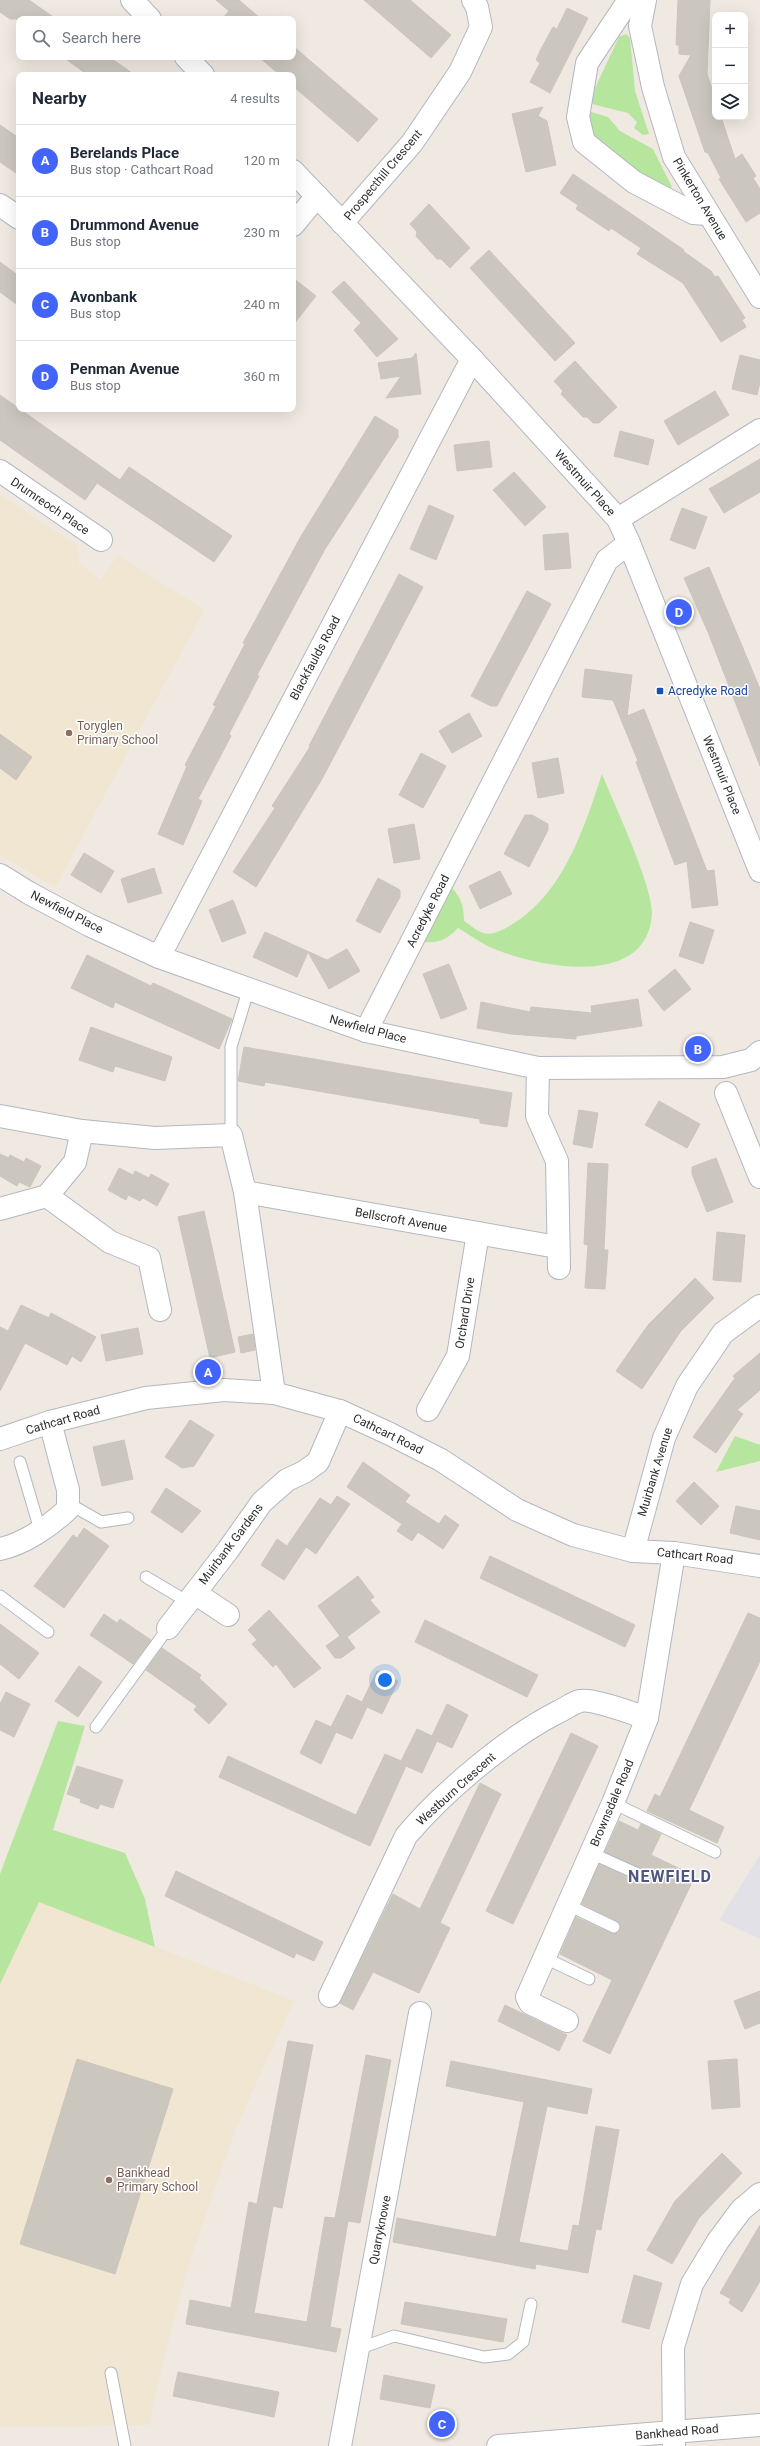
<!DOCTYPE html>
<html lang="en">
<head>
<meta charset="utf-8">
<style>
  body { margin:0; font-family:Roboto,sans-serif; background:#f6f6f7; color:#1f2937 }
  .controls { position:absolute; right:12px; top:12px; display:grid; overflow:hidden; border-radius:8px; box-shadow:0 4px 16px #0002 }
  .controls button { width:36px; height:36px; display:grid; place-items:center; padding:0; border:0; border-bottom:1px solid #e0e1e3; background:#fff; color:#1f2937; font:20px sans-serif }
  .you { position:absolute; left:385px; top:1680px; width:14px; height:14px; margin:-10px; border:3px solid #fff; border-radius:50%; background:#1a73e8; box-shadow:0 0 0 6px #1a73e833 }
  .badge { display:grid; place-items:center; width:26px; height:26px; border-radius:50%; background:#4264fb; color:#fff; font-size:13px; font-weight:700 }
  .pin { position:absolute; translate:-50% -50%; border:2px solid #fff; box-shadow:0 1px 4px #0006 }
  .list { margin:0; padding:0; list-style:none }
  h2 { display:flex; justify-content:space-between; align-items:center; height:52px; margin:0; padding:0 16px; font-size:17px }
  h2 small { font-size:13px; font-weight:400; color:#747a83 }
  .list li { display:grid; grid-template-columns:26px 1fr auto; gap:12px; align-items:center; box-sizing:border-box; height:72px; padding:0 16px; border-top:1px solid #e0e1e3 }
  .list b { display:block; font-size:15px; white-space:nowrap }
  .list p { margin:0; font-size:13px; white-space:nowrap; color:#747a83 }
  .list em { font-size:13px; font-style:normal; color:#747a83 }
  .icon { flex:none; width:22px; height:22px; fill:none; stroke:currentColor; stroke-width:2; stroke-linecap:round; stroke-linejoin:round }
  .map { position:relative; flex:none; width:760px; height:2446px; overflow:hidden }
  .search { position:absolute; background:#fff; box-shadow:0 4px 16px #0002; left:16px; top:16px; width:280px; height:44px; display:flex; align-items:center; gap:10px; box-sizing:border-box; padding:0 14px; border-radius:8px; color:#747a83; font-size:15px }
  .panel { position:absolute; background:#fff; box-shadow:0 4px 16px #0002; left:16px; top:72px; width:280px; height:340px; border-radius:8px }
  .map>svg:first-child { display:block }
</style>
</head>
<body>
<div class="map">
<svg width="760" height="2446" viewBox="0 0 760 2446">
  <rect width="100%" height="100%" fill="#efe9e1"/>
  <!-- industrial -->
  <polygon fill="#e3e1e8" points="760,1855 760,1939 719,1920"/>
  <!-- education -->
  <g fill="#f0e6d1">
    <polygon points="0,494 78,546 79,564 101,580 118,555 204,610 55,887 0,855"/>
    <polygon points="39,1901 294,2001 236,2128 191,2257 162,2365 149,2425 0,2427 0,1984"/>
  </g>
  <!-- green -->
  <g fill="#b6e59e">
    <polygon points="626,34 630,38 635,91 649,134 643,135 634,128 637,122 628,113 588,103 619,37"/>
    <polygon points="588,111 608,117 620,131 653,149 672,187 667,190 601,150 591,132"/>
    <path d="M602,774C614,804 653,886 652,914C647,990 537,967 492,948C480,943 469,934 458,928C446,940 440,943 423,942L452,888C462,899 464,908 464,921C470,925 477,931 483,933C493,936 503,930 511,925C563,895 584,828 602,774Z"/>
    <polygon points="735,1436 760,1445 760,1461 716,1472"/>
    <polygon points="58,1721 85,1726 53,1830 125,1853 145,1899 155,1947 39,1902 0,1984 0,1874"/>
  </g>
  <!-- building -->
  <g fill="#cbc7bf" stroke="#cbc5ba">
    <polygon points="0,0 29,0 56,19 10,19 0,12"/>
    <polygon points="216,0 239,0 261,19 222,19 229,11"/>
    <polygon points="364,0 410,0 451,35 431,58"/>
    <polygon points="678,0 710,0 707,74 715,98 715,117 721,117 735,159 742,154 756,176 753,178 760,189 760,213 746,222 719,179 721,178 708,153 705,152 679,76 691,55 679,54 679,45 676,45"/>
    <polygon points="567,8 588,18 550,93 530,82 540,63 536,60 541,49 553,27 557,29"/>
    <polygon points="293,46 378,119 358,142 293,86 293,75 280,75 259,57 293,57"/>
    <polygon points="63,57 109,57 135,75 88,75"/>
    <polygon points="543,107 538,116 547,121 556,165 526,172 512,114"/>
    <polygon points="0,125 19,138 19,175 0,162"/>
    <polygon points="573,174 684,250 683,251 711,271 715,277 718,276 745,318 742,320 746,327 721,342 683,283 637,254 641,248 611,228 609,231 576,209 578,205 560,193"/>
    <polygon points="429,204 470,248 450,268 441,259 437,259 416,236 417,232 410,224"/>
    <polygon points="489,250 575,343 555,361 470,268"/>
    <polygon points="0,262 19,276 19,306 0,292"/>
    <polygon points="293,278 316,296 293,325"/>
    <polygon points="344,281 398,339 377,357 354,330 361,323 332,292"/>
    <polygon points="416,353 421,394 386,398 401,376 381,379 378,363 412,358"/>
    <polygon points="740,355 760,360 760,382 757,395 732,389"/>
    <polygon points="575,361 617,407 599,423 593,423 587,417 583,417 561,394 563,391 554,381"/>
    <polygon points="715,391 729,415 678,445 664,421"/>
    <polygon points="0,395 120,480 129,467 232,536 214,562 97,483 85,500 0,440"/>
    <polygon points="375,416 398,430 398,437 325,549 257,675 259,676 229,734 231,736 198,799 202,801 183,845 158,834 187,766 185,765 216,706 213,705 245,644 243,643 300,538"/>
    <polygon points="620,431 654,440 648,465 614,456"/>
    <polygon points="489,441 492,467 457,471 454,445"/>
    <polygon points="760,459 760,492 724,513 709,489"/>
    <polygon points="514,472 546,507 525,526 493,490"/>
    <polygon points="429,505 454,516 436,560 410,549"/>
    <polygon points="682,508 707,517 695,549 670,540"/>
    <polygon points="568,533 571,568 545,570 543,535"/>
    <polygon points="709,567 760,689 760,766 708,632 684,578"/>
    <polygon points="399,574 423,587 322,779 256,887 233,872 275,808 272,806 310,747 309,746"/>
    <polygon points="527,591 551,604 497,706 491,706 471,696"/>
    <polygon points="585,669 632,675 627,716 644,709 707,871 714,870 718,905 692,908 687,861 675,865 636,762 638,761 613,700 582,697"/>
    <polygon points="469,713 482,736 452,753 439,731"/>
    <polygon points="0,734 32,757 16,780 0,768"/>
    <polygon points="421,753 446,766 423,808 399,795"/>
    <polygon points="558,758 564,793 538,798 532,763"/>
    <polygon points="525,815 532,815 548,824 548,830 529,867 504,854"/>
    <polygon points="414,824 420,859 394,863 388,829"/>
    <polygon points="84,853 114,871 101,893 71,875"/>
    <polygon points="154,868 162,893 128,903 121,879"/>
    <polygon points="500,871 512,894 480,909 469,886"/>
    <polygon points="378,878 400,890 400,897 380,933 356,921"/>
    <polygon points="233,900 246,933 222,942 209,910"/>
    <polygon points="690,922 714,930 703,964 679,956"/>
    <polygon points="265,932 327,960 347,949 360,971 329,989 308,952 297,977 253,957"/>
    <polygon points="87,955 151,986 153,983 232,1019 219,1049 115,1002 113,1008 71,988"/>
    <polygon points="449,964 467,1009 441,1019 423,974"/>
    <polygon points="675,969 691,989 664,1011 648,991"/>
    <polygon points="638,999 642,1026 576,1036 576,1039 511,1034 477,1028 481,1002 530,1012 531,1007 592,1013 591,1006"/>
    <polygon points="91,1027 172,1057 165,1081 115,1066 113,1072 79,1060"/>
    <polygon points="244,1047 512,1093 507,1127 480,1123 480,1119 265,1082 264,1086 238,1081"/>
    <polygon points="659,1101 700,1124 687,1148 645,1125"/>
    <polygon points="579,1110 598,1113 592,1148 573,1144"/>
    <polygon points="0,1154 9,1158 10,1155 24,1162 26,1158 41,1166 30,1187 19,1182 17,1186 0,1176"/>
    <polygon points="716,1158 733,1202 707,1212 692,1174 692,1167"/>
    <polygon points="588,1163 608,1164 604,1250 608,1250 605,1289 585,1288 588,1245 584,1244"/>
    <polygon points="119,1168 133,1175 135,1171 149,1178 151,1174 169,1184 157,1206 143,1198 140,1201 128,1195 126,1200 108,1190"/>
    <polygon points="204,1211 235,1352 210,1358 178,1217"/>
    <polygon points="717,1232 745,1235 741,1282 713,1280"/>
    <polygon points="695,1278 714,1298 681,1331 642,1389 616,1371 648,1325"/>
    <polygon points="21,1305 49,1318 51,1313 96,1337 81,1362 72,1356 67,1365 25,1343 0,1391 0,1327 8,1331"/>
    <polygon points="138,1328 143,1354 106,1361 101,1335"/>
    <polygon points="253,1334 255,1350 241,1353 238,1337"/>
    <polygon points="760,1353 760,1390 737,1410 743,1414 716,1453 693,1437 735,1378 733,1376"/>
    <polygon points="190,1420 214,1435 194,1466 182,1468 165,1457"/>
    <polygon points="124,1440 133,1479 102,1486 93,1447"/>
    <polygon points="363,1462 410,1495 405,1502 439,1524 445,1515 459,1525 443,1549 418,1532 412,1541 397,1531 402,1524 347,1487"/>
    <polygon points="694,1482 719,1506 701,1525 676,1501"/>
    <polygon points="166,1488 201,1511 182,1533 151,1512"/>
    <polygon points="337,1496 350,1504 316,1554 306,1547 284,1580 261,1565 277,1539 287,1546 320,1498 331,1505"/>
    <polygon points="736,1506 760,1511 760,1540 730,1533"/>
    <polygon points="84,1528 109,1546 64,1608 34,1586 73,1535 77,1538"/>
    <polygon points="490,1556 635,1625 625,1647 480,1578"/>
    <polygon points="358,1576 374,1597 370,1600 380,1612 347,1637 355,1648 341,1658 335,1658 326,1646 340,1636 318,1606"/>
    <polygon points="269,1610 321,1668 294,1688 276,1664 273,1667 252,1644 257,1640 248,1630"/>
    <polygon points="748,1613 760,1618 760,1661 689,1810 724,1827 717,1843 647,1811 655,1794 660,1797"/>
    <polygon points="104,1614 117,1623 120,1619 151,1640 133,1664 90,1635"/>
    <polygon points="425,1620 538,1675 527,1697 415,1642"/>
    <polygon points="0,1624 39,1653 19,1679 0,1664"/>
    <polygon points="162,1648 201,1675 199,1678 227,1704 209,1724 194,1710 197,1706 146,1670"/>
    <polygon points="79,1666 102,1682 78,1717 55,1701"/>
    <polygon points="377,1671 398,1681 382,1714 367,1707 352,1739 336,1732 321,1764 300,1753 316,1720 331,1727 347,1695 362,1702"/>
    <polygon points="6,1692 30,1704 14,1737 0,1730 0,1704"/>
    <polygon points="447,1704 468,1715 452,1748 437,1741 422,1773 406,1766 370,1846 219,1777 228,1756 356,1815 385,1754 401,1761 417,1729 432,1736"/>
    <polygon points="571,1733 598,1746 513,1924 486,1911"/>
    <polygon points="77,1766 123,1780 113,1808 100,1804 98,1809 80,1802 81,1799 67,1794"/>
    <polygon points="480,1783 501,1794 440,1923 450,1928 419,1993 373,1972 353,2010 340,2003 393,1894 420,1909"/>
    <polygon points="619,1821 638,1830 641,1824 661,1834 651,1855 695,1876 610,2054 583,2041 612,1980 560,1954 576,1917 611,1933 618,1933 620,1930 617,1921 582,1904 599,1864 638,1882 644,1881 646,1877 646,1871 643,1869 605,1852"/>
    <polygon points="176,1871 323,1942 314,1961 296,1953 294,1958 165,1896"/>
    <polygon points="760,1991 760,2023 745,2029 734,2001"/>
    <polygon points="505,2005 567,2035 559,2051 498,2021"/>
    <polygon points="288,2041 313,2045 282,2208 273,2206 254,2313 307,2322 325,2217 335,2218 366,2055 391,2060 360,2223 348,2221 330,2327 341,2329 336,2352 186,2324 190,2300 231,2308 249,2202 257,2204"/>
    <polygon points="77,2059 173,2089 115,2274 20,2244"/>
    <polygon points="737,2059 740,2107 712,2109 708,2061"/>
    <polygon points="451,2061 592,2089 587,2114 547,2106 519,2242 568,2251 573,2225 579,2226 596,2126 619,2130 601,2230 596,2229 588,2273 536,2264 535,2269 393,2242 397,2218 496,2237 524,2102 446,2086"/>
    <polygon points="722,2153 742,2173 699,2218 672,2264 647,2250 675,2201"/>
    <polygon points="760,2225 760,2281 742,2312 729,2303 731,2299 720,2293"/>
    <polygon points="634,2275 662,2283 649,2329 622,2322"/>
    <polygon points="405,2302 507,2319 503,2342 401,2324"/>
    <polygon points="178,2372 279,2392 274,2417 173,2396"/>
    <polygon points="384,2375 435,2385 430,2408 380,2399"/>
  </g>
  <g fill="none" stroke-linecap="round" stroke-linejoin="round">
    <!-- service casing -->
    <g stroke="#b4b7c1" stroke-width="13">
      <g id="service">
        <polyline points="231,1135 231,1047 248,991"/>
        <polyline points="20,1462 40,1530"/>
        <polyline points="68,1503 101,1522 128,1518"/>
        <polyline points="146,1577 188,1602"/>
        <polyline points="0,1596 48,1632"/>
        <polyline points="96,1727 168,1628"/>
        <polyline points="613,1803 715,1852"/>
        <polyline points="591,1853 640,1875"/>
        <polyline points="568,1905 614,1927"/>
        <polyline points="545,1958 589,1979"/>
        <polyline points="358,2349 394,2336 484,2357 508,2354 523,2342 531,2304"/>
        <polyline points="111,2373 125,2446"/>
      </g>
    </g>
    <!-- minor casing -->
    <g stroke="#b4b7c1" stroke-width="24">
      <g id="minor">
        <polyline points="629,0 587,63 578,117 584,142 634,182 693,213 707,214"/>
        <polyline points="645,0 640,26 653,87 674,157 760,297"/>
        <polyline points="0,205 19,218"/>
        <polyline points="342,223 412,143 460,72 481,27 477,7 473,0"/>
        <polyline points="293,225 317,196"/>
        <polyline points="0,471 101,540"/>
        <polyline points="618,519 760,430"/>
        <polyline points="0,875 29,893 89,925 159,957 366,1031 538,1068 723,1067 751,1060 760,1052"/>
        <polyline points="159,957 472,359"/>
        <polyline points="366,1031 607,560 629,543"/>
        <polyline points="538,1068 537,1116 557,1161 559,1268"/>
        <polyline points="726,1093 760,1177"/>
        <polyline points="0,1116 82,1131"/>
        <polyline points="245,1192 557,1247"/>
        <polyline points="47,1196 110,1242 149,1258 160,1310"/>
        <polyline points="0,1209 47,1196 75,1162 82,1131 155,1138 231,1135 245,1192 274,1393"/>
        <polyline points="428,1410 458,1356 478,1233"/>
        <path d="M0,1549C24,1544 50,1526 68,1509V1490L50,1422"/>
        <polyline points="633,1551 664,1438 687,1386 723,1333 760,1306"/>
        <polyline points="195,1593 228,1615"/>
        <polyline points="168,1628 228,1550 262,1502 287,1480 304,1472 318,1462 340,1411"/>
        <path d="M330,1996L406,1836C443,1792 507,1738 558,1712C565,1709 572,1703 580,1701C592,1698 634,1714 647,1718"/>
        <polyline points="567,2021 530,2003 527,1997 613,1803 647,1718 674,1553"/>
        <polyline points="340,2446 420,2013"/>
        <polyline points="674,2446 673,2347 692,2284 718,2241 741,2210 760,2194"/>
      </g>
    </g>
    <!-- tertiary casing -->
    <g stroke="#b4b7c1" stroke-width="24">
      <g id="tertiary">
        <polyline points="0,1439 50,1422 146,1398 224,1390 274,1393 340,1411 390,1434 441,1460 517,1510 573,1535 633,1551 674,1553 760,1566"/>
        <polyline points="498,2446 760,2425"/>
      </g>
    </g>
    <!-- secondary casing -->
    <g stroke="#b4b7c1" stroke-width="24">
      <g id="secondary">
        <polyline points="132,0 150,19"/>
        <polyline points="186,57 203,75"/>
        <polyline points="293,171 472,359 618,519 629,543 760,871"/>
      </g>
    </g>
    <!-- service -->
    <use href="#service" stroke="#fff" stroke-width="11"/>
    <!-- minor -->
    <use href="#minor" stroke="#fff" stroke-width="22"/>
    <!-- tertiary -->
    <use href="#tertiary" stroke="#fff" stroke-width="22"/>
    <!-- secondary -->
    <use href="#secondary" stroke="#fff" stroke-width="22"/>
  </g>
  <!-- markers -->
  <rect fill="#1a4fb4" stroke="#fff" stroke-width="1.5" x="656" y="687" width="8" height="8" rx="2"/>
  <g fill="#8d6e63" stroke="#fff" stroke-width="1.5">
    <circle cx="69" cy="733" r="4"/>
    <circle cx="109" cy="2180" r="4"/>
  </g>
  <g text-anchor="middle" stroke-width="3" stroke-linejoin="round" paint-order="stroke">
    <!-- street labels -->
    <g font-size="12" fill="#2e2e2e" stroke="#fff">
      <text transform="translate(383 175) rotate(-50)" y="4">Prospecthill Crescent</text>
      <text transform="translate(700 199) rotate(59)" y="4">Pinkerton Avenue</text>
      <text transform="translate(585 483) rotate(48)" y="4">Westmuir Place</text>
      <text transform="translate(50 506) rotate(34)" y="4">Drumreoch Place</text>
      <text transform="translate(315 658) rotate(-62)" y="4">Blackfaulds Road</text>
      <text transform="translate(722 775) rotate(68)" y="4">Westmuir Place</text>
      <text transform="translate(428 911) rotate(-63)" y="4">Acredyke Road</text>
      <text transform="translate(67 912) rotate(27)" y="4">Newfield Place</text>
      <text transform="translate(368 1029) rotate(15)" y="4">Newfield Place</text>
      <text transform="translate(401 1220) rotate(10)" y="4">Bellscroft Avenue</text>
      <text transform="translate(465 1313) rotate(-81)" y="4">Orchard Drive</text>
      <text transform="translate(63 1420) rotate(-16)" y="4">Cathcart Road</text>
      <text transform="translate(388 1434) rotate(26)" y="4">Cathcart Road</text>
      <text transform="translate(655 1472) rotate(-73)" y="4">Muirbank Avenue</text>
      <text transform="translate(231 1544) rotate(-53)" y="4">Muirbank Gardens</text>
      <text transform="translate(695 1556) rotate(6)" y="4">Cathcart Road</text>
      <text transform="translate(456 1789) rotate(-42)" y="4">Westburn Crescent</text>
      <text transform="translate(612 1803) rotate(-67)" y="4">Brownsdale Road</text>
      <text transform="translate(380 2230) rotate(-79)" y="4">Quarryknowe</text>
      <text transform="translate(677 2432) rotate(-5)" y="4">Bankhead Road</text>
    </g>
    <!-- transit labels -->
    <g font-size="12" fill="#164399" stroke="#fff" text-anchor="start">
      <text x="668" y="695">Acredyke Road</text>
    </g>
    <!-- education labels -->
    <g font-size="12" fill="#785e54" stroke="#fff" text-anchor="start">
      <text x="77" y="730">Toryglen<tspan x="77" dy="14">Primary School</tspan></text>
      <text x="117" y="2177">Bankhead<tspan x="117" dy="14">Primary School</tspan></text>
    </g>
    <!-- district labels -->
    <g font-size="16" font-weight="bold" letter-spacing="1" fill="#4d5680" stroke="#fff">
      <text x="670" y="1882">NEWFIELD</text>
    </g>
  </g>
</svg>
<div class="controls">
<button>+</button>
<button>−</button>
<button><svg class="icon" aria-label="layers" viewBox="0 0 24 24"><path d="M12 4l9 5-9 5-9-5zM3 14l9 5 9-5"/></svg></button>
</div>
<div class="you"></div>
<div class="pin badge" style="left:208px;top:1372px">A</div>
<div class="pin badge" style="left:698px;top:1049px">B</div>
<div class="pin badge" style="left:442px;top:2424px">C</div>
<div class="pin badge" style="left:679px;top:612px">D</div>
<div class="search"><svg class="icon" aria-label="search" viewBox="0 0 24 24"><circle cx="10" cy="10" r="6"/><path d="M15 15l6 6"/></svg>Search here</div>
<section class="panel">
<h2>Nearby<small>4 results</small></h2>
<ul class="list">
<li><span class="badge">A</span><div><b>Berelands Place</b><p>Bus stop · Cathcart Road</p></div><em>120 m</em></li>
<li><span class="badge">B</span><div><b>Drummond Avenue</b><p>Bus stop</p></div><em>230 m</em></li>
<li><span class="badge">C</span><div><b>Avonbank</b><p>Bus stop</p></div><em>240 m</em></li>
<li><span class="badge">D</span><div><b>Penman Avenue</b><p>Bus stop</p></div><em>360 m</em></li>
</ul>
</section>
</div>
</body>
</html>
